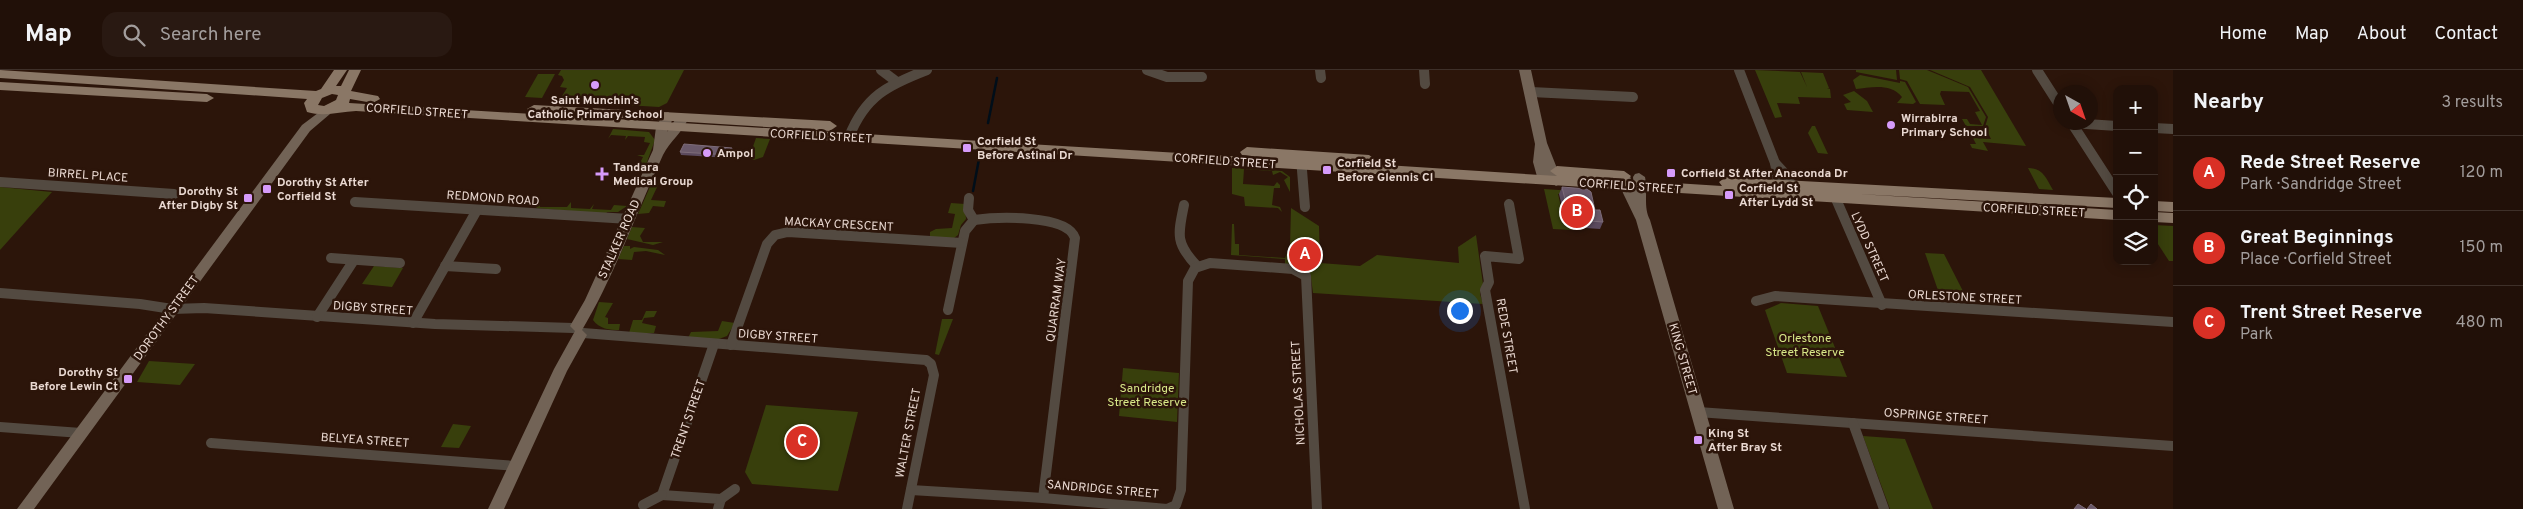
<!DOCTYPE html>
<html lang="en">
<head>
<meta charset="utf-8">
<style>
  body { margin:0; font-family:Overpass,sans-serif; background:#291912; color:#f1f3f6 }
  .controls { position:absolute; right:15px; top:15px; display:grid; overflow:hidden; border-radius:10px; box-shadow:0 2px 12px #0003 }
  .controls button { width:45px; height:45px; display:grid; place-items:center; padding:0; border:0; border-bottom:1px solid #3e3029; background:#211008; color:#f1f3f6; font:25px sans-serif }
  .compass { position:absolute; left:2053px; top:15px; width:45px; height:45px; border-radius:50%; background:#211008; box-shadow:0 2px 12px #0003; rotate:140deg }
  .you { position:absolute; left:1459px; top:240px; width:18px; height:18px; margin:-12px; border:4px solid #fff; border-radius:50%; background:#1a73e8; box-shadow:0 0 0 8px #1a73e833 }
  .badge { display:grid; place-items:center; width:32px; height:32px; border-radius:50%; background:#d93025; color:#fff; font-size:16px; font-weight:700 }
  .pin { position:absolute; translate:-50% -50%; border:2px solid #fff; box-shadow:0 1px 5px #0006 }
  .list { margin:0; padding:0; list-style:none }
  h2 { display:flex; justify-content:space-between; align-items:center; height:65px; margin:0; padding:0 20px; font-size:21px }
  h2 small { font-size:16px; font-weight:400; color:#a29d9c }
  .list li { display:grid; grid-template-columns:32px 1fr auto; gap:15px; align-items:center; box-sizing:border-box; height:75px; padding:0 20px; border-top:1px solid #3e3029 }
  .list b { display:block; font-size:19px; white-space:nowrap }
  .list p { margin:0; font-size:16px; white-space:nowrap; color:#a29d9c }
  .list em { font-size:16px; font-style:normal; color:#a29d9c }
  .icon { flex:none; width:28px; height:28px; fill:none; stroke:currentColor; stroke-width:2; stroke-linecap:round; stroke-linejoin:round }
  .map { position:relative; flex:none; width:2173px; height:439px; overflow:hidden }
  header { display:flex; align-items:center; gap:30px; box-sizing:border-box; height:70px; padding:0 25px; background:#211008; border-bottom:1px solid #3e3029 }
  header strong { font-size:24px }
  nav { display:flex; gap:28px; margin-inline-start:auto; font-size:18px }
  .search { width:350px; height:45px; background:#291912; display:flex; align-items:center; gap:12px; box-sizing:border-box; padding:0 18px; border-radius:15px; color:#a29d9c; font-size:19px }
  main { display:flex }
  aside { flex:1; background:#211008 }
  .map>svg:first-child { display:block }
</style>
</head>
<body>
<header>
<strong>Map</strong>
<div class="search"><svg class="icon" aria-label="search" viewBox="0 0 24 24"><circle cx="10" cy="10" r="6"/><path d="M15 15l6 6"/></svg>Search here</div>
<nav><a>Home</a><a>Map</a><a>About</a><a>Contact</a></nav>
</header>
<main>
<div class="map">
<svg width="2173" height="439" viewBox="0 0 2173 439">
  <rect width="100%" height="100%" fill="#2c150a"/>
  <!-- green -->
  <g fill="#383f0c">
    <polygon points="561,0 684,0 667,33 659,37 559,31 567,18 560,17 564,10 562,6 558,5"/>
    <polygon points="1755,0 1800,2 1807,17 1801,2 1823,3 1829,18 1827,18 1830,19 1831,28 1798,27 1800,34 1777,33 1782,47 1775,48"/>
    <polygon points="1856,0 1896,0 1897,10 1856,2"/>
    <polygon points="1899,0 1927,0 1968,17 1986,47 1983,56 1966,56 1962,49 1967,49 1970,54 1982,55 1975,42 1980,41 1969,22 1941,21 1940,24 1945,35 1920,34 1907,11 1900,9"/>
    <polygon points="1930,0 1981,0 2026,76 1983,72 1988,81 1972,78 1970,74 1976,74 1973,68 1991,69 1985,57 1988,47 1970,17"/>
    <polygon points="538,4 555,4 542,28 525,27"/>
    <path d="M1860,5L1900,13V11L1905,12L1916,32L1913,34L1897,33L1902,27C1890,12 1869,18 1856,19L1853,10Z"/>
    <polygon points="1854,21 1867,31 1873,42 1847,40 1844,34 1851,32 1843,25"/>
    <polygon points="1812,56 1815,56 1828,84 1818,83 1808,63"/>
    <polygon points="613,59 649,62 655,70 644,100 630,100 637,99 643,87 637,85 644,85 650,73 644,72 645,67 628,66 625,70 626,66 611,65 608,69"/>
    <polygon points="756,68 770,69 763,87 754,90 749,88"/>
    <polygon points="1232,98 1282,101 1290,107 1290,122 1284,110 1288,107 1280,102 1273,105 1272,101 1244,99 1243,114 1274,116 1277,112 1280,115 1280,118 1274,118 1272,135 1280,137 1282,142 1278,138 1245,136 1244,127 1232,124"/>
    <path d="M2028,98C2043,98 2046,108 2053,120L2039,119Z"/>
    <polygon points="653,110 660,111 651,130 666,131 664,137 653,136 649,143 638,144"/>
    <polygon points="0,117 52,122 0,180"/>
    <polygon points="1544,119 1589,122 1558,124 1564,149 1569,149 1572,160 1553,159"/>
    <polygon points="571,132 571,138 590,139 594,134 592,139 611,140 614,135 627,136 618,142 607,142 606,144 536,138 539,134 540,137 567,137"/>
    <polygon points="951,133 965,134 966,149 961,155 958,165 954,168 930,168 930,162 936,159 952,158 955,144 948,143"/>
    <polygon points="1291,138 1319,156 1320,193 1360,196 1377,185 1459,193 1458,177 1476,165 1483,214 1480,224 1483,234 1313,223 1311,208 1285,194 1285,189 1231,185 1232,154 1234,154 1235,174 1239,174 1239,185 1285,188 1290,176"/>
    <polygon points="2154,155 2173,156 2173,191 2169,191 2154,168"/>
    <polygon points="632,157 645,158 640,166 643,172 663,172 653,175 627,169"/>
    <polygon points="624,176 630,176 630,179 634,177 658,180 665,185 646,181 634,182 632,190 618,189"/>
    <polygon points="1925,183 1944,184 1966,227 1940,226"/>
    <polygon points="374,196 403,198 392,217 362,214"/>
    <path d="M599,232L613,233L605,247L608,248V254H620L619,260C610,260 599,259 593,250Z"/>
    <polygon points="1781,233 1818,236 1847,307 1787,303 1765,240"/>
    <polygon points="646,241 657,241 654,247 644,248 642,253 656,256 654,263 629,263 633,250 642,250"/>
    <polygon points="942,249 953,249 939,285 935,284"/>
    <polygon points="722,251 735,253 727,266 716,270 688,268 691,262 718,261"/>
    <polygon points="149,291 195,294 180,315 137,312"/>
    <polygon points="1123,298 1179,303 1177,352 1119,346"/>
    <polygon points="766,335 858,342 838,421 752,414 745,402"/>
    <polygon points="453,354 471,356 459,378 441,377"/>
    <polygon points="1863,366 1905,369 1933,439 1890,439"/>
  </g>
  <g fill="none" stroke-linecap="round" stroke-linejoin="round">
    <!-- stream -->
    <g stroke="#000e19" stroke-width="2.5">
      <polyline points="988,53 997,8"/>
      <polyline points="973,121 979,89"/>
    </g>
    <!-- minor -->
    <g stroke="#534a41" stroke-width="10">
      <polyline points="881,0 897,12"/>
      <polyline points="1147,0 1167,7 1202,7"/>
      <polyline points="1320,0 1321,8"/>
      <polyline points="1424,0 1425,14"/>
      <polyline points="1739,0 1775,93 1780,122"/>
      <polyline points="2037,0 2060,36"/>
      <polyline points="1531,22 1633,27"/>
      <polyline points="2071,52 2117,123"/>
      <polyline points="2071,53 2117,56"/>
      <polyline points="2154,58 2173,59"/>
      <path d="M849,67C865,26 888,15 927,0"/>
      <polyline points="1301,88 1305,137"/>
      <polyline points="1775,93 1787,106 1795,123"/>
      <polyline points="0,112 174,124"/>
      <path d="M969,128L968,140L974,150C996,147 1067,144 1075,168L1043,428"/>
      <polyline points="1836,129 1882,235"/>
      <polyline points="355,132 629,149"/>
      <polyline points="1509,134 1519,189 1485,186 1489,212 1485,220 1525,439"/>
      <path d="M1184,135C1178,164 1175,173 1197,196"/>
      <polyline points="331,188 400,193"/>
      <polyline points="445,196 496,199"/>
      <polyline points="0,223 140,234 172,239 204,238 435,254 573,258"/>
      <polyline points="1756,231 1775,226 2173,252"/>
      <polyline points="948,240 965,161 974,150"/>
      <polyline points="317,247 354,190"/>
      <polyline points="413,253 477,140"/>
      <polyline points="583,263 926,290 931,294 934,305 907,439"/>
      <polyline points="714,274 662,425 721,429 718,439"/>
      <polyline points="731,275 767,174 775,165 788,162 962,173"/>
      <polyline points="1698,342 2173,376"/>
      <polyline points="1853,353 1884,439"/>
      <polyline points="0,357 81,363"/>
      <polyline points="211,373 516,396"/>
      <polyline points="911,420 1043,428 1167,439 1176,435 1181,420 1188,211 1195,198 1210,193 1293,199 1306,206 1317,439"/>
      <polyline points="721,429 735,419"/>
      <polyline points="643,435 662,425"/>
    </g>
    <!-- secondary -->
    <g fill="#726356" fill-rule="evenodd">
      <polygon points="1519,0 1531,0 1547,73 1562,111 1560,114 1556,116 1550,111 1544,114 1538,110 1533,92 1535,74"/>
      <polygon points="326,37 330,38 332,41 330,44 310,61 34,439 17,439 302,55"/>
      <path d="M668,42L674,46L667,62L679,44H687L689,47C683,62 670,71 663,85C636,143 615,205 582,260L587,265L567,301L504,439H488L554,299L575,261L570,256L585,230L653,80L656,57L664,43Z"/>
      <path d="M1624,102L1630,106L1634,120L1633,107L1635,104L1639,103L1645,107C1648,122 1643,137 1650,150L1734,439H1718L1636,150L1623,123L1618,106Z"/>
    </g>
    <!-- primary -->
    <g fill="#8a7766" fill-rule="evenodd">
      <path d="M0,0L316,21L321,19L334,0H347L336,16H341L349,0H361L351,21L378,26L380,29L373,33L350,29L349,33L1279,89L1242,85L1240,82L1247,77L1369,85L1376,90L1370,94L1557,106L1550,101L1557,96L1624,101L1631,106L1627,110L1722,116L1719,112L1726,107L2117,128V138L1858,124L2117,140V150L356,41C339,42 324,47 307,42L304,33L307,29L0,8ZM332,24L338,25L336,30L324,36L318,35L322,28Z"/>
      <polygon points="0,12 207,24 214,28 207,32 0,20"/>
      <polygon points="534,35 830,51 837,56 830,61 529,42 527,39"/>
      <polygon points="2154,131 2173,132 2173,142 2154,141"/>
      <polygon points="2154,142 2173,143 2173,153 2154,152"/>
    </g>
  </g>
  <!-- wall -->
  <g fill="#5b4a5e">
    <polygon points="732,78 733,80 730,88 681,85 680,82"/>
    <polygon points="1562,117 1595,140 1603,152 1600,159 1572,157 1570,149 1565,149 1559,124"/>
  </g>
  <!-- shaded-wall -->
  <polygon fill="#422e37" points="732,78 733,80 730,88 729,85"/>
  <!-- building -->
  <g fill="#6a596a" stroke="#7e6d7a">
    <polygon points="684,74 732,78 729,85 680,82"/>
    <polygon points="1562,117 1587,119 1591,122 1595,140 1600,140 1603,152 1575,150 1573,142 1568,142"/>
    <polygon points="2078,434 2086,439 2074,439"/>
    <polygon points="2091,434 2097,439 2087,439"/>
  </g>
  <!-- markers -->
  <g fill="#d69bfa" stroke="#2c150a" stroke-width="2">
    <circle cx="595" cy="15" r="5"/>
    <circle cx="1891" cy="55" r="5"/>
    <rect x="962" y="73" width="10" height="10" rx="2.5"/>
    <circle cx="707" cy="83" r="5"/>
    <rect x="1322" y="95" width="10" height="10" rx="2.5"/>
    <rect x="1666" y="98" width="10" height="10" rx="2.5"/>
    <path d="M599.5 96.5h5v5h5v5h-5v5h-5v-5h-5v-5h5z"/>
    <rect x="262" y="114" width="10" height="10" rx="2.5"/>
    <rect x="1724" y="120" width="10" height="10" rx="2.5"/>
    <rect x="243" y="123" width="10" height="10" rx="2.5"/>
    <rect x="123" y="304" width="10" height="10" rx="2.5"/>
    <rect x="1693" y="365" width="10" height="10" rx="2.5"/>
  </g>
  <g text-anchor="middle" stroke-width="5" stroke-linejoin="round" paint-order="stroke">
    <!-- poi labels -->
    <g font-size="12" font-weight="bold" fill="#e9d8d1" stroke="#2c150a" text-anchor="start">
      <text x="595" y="34" text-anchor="middle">Saint Munchin’s<tspan x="595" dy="14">Catholic Primary School</tspan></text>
      <text x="1901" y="52">Wirrabirra<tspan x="1901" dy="14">Primary School</tspan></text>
      <text x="977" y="75">Corfield St<tspan x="977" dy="14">Before Astinal Dr</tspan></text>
      <text x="717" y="87">Ampol</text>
      <text x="1337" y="97">Corfield St<tspan x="1337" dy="14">Before Glennis Cl</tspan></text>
      <text x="613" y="101">Tandara<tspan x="613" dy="14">Medical Group</tspan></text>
      <text x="1681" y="107">Corfield St After Anaconda Dr</text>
      <text x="277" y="116">Dorothy St After<tspan x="277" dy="14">Corfield St</tspan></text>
      <text x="1739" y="122">Corfield St<tspan x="1739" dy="14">After Lydd St</tspan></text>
      <text x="238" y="125" text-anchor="end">Dorothy St<tspan x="238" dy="14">After Digby St</tspan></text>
      <text x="118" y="306" text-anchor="end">Dorothy St<tspan x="118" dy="14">Before Lewin Ct</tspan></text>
      <text x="1708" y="367">King St<tspan x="1708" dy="14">After Bray St</tspan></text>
    </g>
    <!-- street labels -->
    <g font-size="12" fill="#e9d8d1" stroke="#2c150a">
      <text transform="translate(417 41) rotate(4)" y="4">CORFIELD STREET</text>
      <text transform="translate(821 66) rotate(3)" y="4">CORFIELD STREET</text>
      <text transform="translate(1225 91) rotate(4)" y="4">CORFIELD STREET</text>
      <text transform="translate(88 105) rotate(4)" y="4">BIRREL PLACE</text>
      <text transform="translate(1630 116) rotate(4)" y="4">CORFIELD STREET</text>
      <text transform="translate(493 128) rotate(4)" y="4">REDMOND ROAD</text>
      <text transform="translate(2034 140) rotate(3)" y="4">CORFIELD STREET</text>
      <text transform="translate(839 154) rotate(3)" y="4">MACKAY CRESCENT</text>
      <text transform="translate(619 169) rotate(-66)" y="4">STALKER ROAD</text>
      <text transform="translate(1870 177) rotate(66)" y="4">LYDD STREET</text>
      <text transform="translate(1965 227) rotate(3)" y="4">ORLESTONE STREET</text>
      <text transform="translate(1056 230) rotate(-82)" y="4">QUARRAM WAY</text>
      <text transform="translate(373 238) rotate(4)" y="4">DIGBY STREET</text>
      <text transform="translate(166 248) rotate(-54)" y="4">DOROTHY STREET</text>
      <text transform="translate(778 266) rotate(4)" y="4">DIGBY STREET</text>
      <text transform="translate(1507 266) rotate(80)" y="4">REDE STREET</text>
      <text transform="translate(1683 289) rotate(74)" y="4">KING STREET</text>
      <text transform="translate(1298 323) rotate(-93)" y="4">NICHOLAS STREET</text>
      <text transform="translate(1936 346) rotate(4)" y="4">OSPRINGE STREET</text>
      <text transform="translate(688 349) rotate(-71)" y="4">TRENT STREET</text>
      <text transform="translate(908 363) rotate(-79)" y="4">WALTER STREET</text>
      <text transform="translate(365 370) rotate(4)" y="4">BELYEA STREET</text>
      <text transform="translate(1103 419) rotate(5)" y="4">SANDRIDGE STREET</text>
    </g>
    <!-- park labels -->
    <g font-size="12" fill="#d8e888" stroke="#2c150a">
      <text x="1805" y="272">Orlestone<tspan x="1805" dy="14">Street Reserve</tspan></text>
      <text x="1147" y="322">Sandridge<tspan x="1147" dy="14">Street Reserve</tspan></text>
    </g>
  </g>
</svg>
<div class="controls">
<button>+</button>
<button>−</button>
<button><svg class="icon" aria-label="locate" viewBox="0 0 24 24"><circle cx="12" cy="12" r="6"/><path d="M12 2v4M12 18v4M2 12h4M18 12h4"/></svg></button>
<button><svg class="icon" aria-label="layers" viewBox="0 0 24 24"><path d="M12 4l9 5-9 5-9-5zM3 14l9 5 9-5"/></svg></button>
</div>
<svg class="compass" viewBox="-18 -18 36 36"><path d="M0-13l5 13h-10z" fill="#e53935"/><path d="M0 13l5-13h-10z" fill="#a29d9c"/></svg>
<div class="you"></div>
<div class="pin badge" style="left:1305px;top:185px">A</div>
<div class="pin badge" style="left:1577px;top:142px">B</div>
<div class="pin badge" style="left:802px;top:372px">C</div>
</div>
<aside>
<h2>Nearby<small>3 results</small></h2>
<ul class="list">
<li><span class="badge">A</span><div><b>Rede Street Reserve</b><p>Park · Sandridge Street</p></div><em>120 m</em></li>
<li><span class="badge">B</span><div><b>Great Beginnings</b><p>Place · Corfield Street</p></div><em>150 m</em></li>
<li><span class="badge">C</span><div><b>Trent Street Reserve</b><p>Park</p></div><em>480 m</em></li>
</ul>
</aside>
</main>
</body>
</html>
